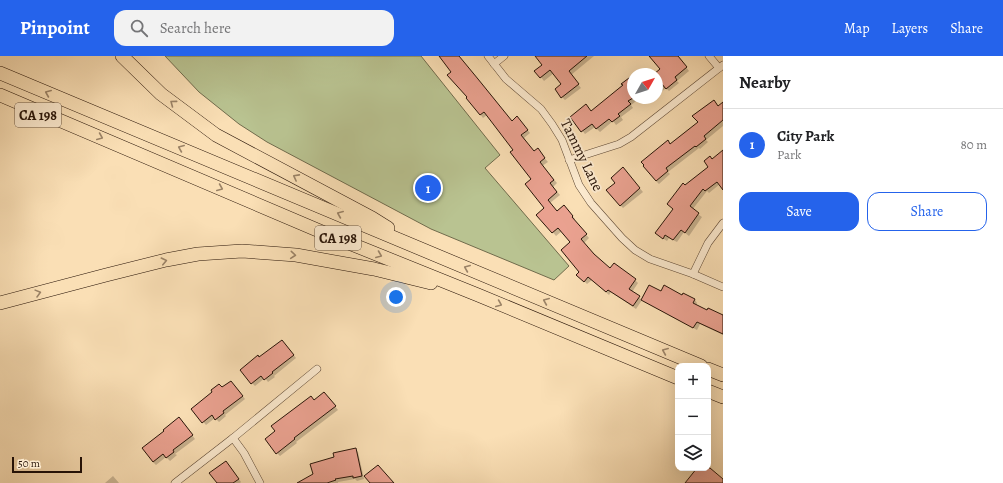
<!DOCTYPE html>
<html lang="en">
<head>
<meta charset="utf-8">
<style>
  body { margin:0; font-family:Alegreya,serif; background:#f2f2f2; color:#202124 }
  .controls { position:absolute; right:12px; bottom:12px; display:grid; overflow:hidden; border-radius:8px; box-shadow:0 4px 16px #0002 }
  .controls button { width:36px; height:36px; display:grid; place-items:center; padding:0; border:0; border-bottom:1px solid #e0e0e0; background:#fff; color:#202124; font:20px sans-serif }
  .compass { position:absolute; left:627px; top:12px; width:36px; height:36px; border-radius:50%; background:#fff; box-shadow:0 4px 16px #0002; rotate:51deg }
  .scale { position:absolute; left:12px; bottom:10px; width:70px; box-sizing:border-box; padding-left:4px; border:2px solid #271307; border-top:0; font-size:11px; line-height:14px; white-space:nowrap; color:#271307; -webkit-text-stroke:3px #fceacf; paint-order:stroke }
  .you { position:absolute; left:396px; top:241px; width:14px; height:14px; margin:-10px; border:3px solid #fff; border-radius:50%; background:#1a73e8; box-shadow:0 0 0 6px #1a73e833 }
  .badge { display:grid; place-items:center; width:26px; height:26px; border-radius:50%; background:#2563eb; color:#fff; font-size:13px; font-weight:700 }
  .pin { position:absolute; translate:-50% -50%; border:2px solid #fff; box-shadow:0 1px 4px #0006 }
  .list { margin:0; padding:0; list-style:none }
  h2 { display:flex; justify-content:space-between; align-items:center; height:52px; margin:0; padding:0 16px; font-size:17px }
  h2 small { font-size:13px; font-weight:400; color:#757577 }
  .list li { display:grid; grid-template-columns:26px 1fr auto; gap:12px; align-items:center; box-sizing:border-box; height:72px; padding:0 16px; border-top:1px solid #e0e0e0 }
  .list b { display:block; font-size:15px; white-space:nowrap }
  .list p { margin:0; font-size:13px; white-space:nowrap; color:#757577 }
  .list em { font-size:13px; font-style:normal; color:#757577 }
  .actions { display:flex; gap:8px; padding:12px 16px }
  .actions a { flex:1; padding:9px 0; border:1px solid #2563eb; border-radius:12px; text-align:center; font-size:14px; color:#2563eb }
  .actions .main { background:#2563eb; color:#fff }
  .icon { flex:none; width:22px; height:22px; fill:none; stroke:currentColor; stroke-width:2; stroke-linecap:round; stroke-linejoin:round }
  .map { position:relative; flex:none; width:723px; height:427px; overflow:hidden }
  header { display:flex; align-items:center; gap:24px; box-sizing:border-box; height:56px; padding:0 20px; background:#2563eb; color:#fff }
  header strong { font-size:19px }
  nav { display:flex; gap:22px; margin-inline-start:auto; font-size:14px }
  .search { width:280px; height:36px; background:#f2f2f2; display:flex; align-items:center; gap:10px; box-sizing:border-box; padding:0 14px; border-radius:12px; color:#757577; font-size:15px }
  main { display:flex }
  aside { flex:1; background:#fff }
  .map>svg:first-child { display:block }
</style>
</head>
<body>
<header>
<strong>Pinpoint</strong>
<div class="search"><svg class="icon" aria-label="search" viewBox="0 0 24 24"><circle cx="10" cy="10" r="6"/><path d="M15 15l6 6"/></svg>Search here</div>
<nav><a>Map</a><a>Layers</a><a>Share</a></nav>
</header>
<main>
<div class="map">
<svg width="723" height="427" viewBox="0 0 723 427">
  <rect width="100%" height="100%" fill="#fadfb5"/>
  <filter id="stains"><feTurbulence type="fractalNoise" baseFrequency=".005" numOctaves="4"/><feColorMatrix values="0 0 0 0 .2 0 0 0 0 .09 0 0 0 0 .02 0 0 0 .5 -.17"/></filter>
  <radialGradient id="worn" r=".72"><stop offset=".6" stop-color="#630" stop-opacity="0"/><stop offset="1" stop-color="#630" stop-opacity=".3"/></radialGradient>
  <!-- green -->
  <polygon fill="#b9c391" stroke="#706b4c" points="165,0 421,0 500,99 485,112 569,210 554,224 431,173 267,86 239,68 199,36"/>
  <!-- shadow -->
  <g fill="#0003">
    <polygon points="440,0 458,0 512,66 520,65 530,77 524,82 534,96 540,97 548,106 542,110 557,127 553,131 560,139 550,147 557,156 567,153 575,163 574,164 589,182 584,187 595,201 610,213 635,224 638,227 632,236 642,244 662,237 682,240 683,238 695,244 697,247 696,250 707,255 722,260 723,257 723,279 700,268 697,274 645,246 642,244 636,253 611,236 609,239 592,224 587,228 578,219 581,216 572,186 562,175 556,180 538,159 546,152 533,123 514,94 487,59 483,62 480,58 468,41 453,16"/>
    <polygon points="537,0 594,0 571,19 581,32 565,44 562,41 562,28 554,17 544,25 536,15 543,9"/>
    <polygon points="650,0 678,0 689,15 677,25 679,27 669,35 666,32 657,40 657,18 655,18 661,13"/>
    <polygon points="640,15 643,18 636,18"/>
    <polygon points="633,20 633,42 640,42 631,49 633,52 621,61 623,64 616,69 613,65 600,76 595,71 585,78 571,61 592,56 624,30"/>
    <polygon points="723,48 723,70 706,84 708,86 700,93 699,92 668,116 670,118 659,128 656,125 668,86 671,89"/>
    <polygon points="723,96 723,132 720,128 709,137 707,135 692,154 702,161 689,180 684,176 677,186 669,182 667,185 659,180 674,153 685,130 709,111 713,104"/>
    <polygon points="626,116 643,136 623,152 620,149 616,127"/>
    <polygon points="285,288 296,302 274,320 275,321 268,326 265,322 255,330 252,327 260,302"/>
    <polygon points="234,329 245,343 225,359 226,360 219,366 215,362 206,369 192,353 222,332"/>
    <polygon points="327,340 338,354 296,386 297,387 280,400 277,397 314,345"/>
    <polygon points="182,366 195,383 175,398 177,399 170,405 166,401 156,409 153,406"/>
    <polygon points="355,393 358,396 364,423 357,425 355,423 338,426 338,427 299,427 314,419 335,402"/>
    <polygon points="229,409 241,426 240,427 218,427"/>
    <polygon points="113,420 119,427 105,427"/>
  </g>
  <!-- building -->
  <g fill="#eba291" stroke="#271307">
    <polygon points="439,0 459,0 478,23 512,65 517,60 528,74 521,79 534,95 538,92 545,102 540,106 554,124 550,127 557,136 548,144 557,155 564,149 573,160 572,161 587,178 581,183 594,198 610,212 614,207 636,223 629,233 640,240 633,250 608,234 606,236 588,221 584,226 576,219 579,216 561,194 570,186 558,172 552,177 536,159 544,152 525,128 531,123 510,96 513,94 484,56 480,59 466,42 467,41 447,19 451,16"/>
    <polygon points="535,0 587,0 569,15 579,28 561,42 555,33 561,28 550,14 540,22 534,15 542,9"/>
    <polygon points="649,0 678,0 687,11 675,21 677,24 666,33 657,22 657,18 654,18 660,13"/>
    <polygon points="633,19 633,42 628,45 631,48 618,58 620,60 612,66 609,63 596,73 592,68 581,76 570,61 586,48 591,55 623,29 621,28"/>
    <polygon points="714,44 718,50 723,46 723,64 704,80 706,83 696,91 695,90 666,112 668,115 656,125 643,110 644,109 641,106 668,84 670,88 698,66 692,60"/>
    <polygon points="723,94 723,134 717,126 705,135 703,133 690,150 699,157 685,177 681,174 673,184 665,179 663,183 655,177 673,153 667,148 683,127 685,129 708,111 704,105 710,100 712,103"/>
    <polygon points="623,111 640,132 620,150 606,134 615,127 611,122"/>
    <polygon points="649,229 661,235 664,229 682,239 683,237 695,243 693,247 707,254 708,252 723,259 723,278 697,266 693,272 641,244"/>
    <polygon points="282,284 294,299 272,316 273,317 264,324 261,320 251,328 240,314 258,299 259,301"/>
    <polygon points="231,325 243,340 223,355 224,357 215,364 212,359 202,367 191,353 212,336 211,334 219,328 222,331"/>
    <polygon points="324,336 336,350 294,382 295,383 276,398 265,383 275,375 271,370 311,340 314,344"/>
    <polygon points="179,361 193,379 173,394 174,396 166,402 163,398 153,406 142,392 164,375 163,374"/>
    <polygon points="356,392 362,420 353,422 353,420 335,423 336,424 327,427 297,427 313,418 310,408 334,401 333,397"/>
    <polygon points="226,405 239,423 233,427 217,427 209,417"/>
    <polygon points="378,409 394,427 370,427 364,420"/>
    <polygon points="697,412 710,412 723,423 723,427 685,427"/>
  </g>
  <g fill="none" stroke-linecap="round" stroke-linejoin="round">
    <!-- street casing -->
    <g stroke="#5c4632" stroke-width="8">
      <g id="street">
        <polyline points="488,0 506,23 541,53 552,68 562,84 579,129 591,147 622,182 635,194 650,203 693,218 723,231"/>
        <polyline points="709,0 719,12"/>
        <polyline points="494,8 504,0"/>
        <polyline points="569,104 619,88 631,81 723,9"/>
        <polyline points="693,218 708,187 723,167"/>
        <polyline points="175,427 233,382"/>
        <polyline points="260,427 244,397 233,382 317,313"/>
      </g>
    </g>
    <!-- highway casing -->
    <g stroke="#271307" stroke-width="14">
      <g id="highway">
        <polyline points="122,0 161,38 216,79 372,162 388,172"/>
        <polyline points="0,17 701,310"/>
        <polyline points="0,39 329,179 478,239 678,322"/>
        <polyline points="0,247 106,219 166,204 198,198 242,195 296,199 374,213 431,227"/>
        <polyline points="708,313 723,319"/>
        <polyline points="708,335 723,341"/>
      </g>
    </g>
    <!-- street -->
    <use href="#street" stroke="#fceacf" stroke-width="7"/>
    <!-- highway -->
    <use href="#highway" stroke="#fadfb5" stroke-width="13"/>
  </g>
  <!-- one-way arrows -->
  <defs><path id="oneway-chevron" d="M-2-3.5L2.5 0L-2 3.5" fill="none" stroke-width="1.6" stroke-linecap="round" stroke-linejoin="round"/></defs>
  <g stroke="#9b8367">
    <use href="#oneway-chevron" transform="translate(48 37) rotate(-157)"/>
    <use href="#oneway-chevron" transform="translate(173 47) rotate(-143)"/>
    <use href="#oneway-chevron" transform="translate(100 81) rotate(23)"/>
    <use href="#oneway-chevron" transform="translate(181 92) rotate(-157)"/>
    <use href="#oneway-chevron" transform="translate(296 121) rotate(-152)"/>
    <use href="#oneway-chevron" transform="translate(220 132) rotate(23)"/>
    <use href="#oneway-chevron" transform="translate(340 158) rotate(-157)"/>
    <use href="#oneway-chevron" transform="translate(293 199) rotate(5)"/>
    <use href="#oneway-chevron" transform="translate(379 199) rotate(22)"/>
    <use href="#oneway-chevron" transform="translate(164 205) rotate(-13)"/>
    <use href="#oneway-chevron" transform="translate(467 212) rotate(-157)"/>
    <use href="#oneway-chevron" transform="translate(38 237) rotate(-15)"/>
    <use href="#oneway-chevron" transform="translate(546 245) rotate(-157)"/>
    <use href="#oneway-chevron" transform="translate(499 248) rotate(23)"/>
    <use href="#oneway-chevron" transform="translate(665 295) rotate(-157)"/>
  </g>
  <g text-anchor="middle" stroke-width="3.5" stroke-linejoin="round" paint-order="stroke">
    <!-- shield labels -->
    <g fill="#fceacf" stroke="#675443" stroke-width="1">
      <rect x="15" y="47" width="46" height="24" rx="3"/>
      <rect x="315" y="170" width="46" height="24" rx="3"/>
    </g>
    <g font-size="14" font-weight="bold" fill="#271307">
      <text x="38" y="64">CA 198</text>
      <text x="338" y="187">CA 198</text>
    </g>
    <!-- street labels -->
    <g font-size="15" fill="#271307" stroke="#fceacf">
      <text transform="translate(582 99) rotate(64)" y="5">Tammy Lane</text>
    </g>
  </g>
  <rect width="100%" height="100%" filter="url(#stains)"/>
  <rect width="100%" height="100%" fill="url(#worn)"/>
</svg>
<div class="controls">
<button>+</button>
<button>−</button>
<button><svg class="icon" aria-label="layers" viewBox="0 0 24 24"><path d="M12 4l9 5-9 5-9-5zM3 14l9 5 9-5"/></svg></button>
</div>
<svg class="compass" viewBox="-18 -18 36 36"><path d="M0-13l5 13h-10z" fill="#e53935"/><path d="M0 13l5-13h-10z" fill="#757577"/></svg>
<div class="scale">50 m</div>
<div class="you"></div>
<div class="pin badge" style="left:428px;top:132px">1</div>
</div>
<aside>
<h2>Nearby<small></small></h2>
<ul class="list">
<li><span class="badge">1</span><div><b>City Park</b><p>Park</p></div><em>80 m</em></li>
</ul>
<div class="actions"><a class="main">Save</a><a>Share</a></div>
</aside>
</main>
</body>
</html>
